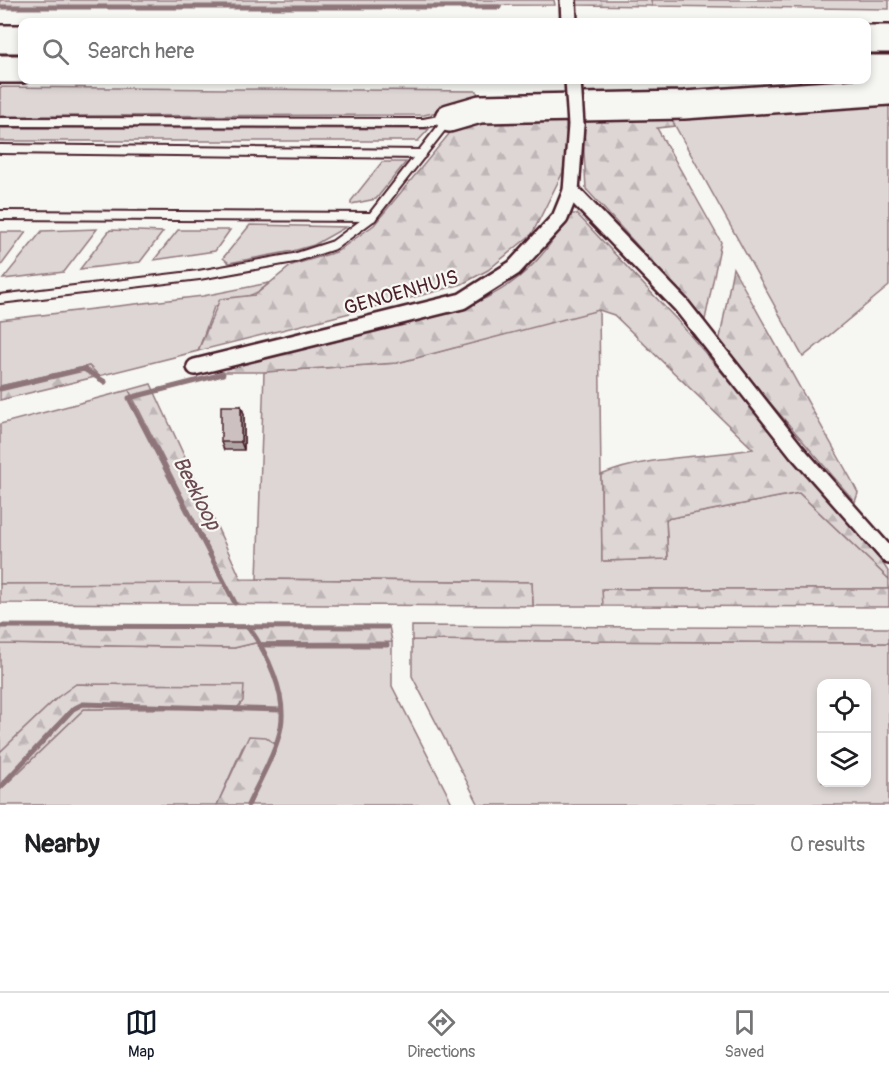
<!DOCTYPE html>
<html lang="en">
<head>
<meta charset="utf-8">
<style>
  body { margin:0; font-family:Pangolin,sans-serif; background:#f2f2f2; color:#202124 }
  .controls { position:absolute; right:18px; bottom:18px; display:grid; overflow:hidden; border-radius:12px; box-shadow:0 3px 9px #0003 }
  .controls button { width:54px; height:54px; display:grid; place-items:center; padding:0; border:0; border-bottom:2px solid #e0e0e0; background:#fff; color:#202124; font:30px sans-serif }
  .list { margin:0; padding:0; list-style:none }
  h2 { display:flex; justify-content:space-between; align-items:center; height:78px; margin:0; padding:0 24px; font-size:26px }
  h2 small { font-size:20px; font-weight:400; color:#757577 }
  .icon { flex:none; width:33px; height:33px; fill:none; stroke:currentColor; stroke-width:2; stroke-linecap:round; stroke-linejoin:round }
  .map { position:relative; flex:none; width:889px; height:805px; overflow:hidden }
  .search { position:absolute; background:#fff; box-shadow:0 3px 9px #0003; left:18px; right:18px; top:18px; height:66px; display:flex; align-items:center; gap:15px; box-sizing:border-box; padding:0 21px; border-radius:12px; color:#757577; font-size:22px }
  .sheet { height:186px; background:#fff }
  nav { display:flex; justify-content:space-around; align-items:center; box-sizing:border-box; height:84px; border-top:2px solid #e0e0e0; background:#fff; font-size:16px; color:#757577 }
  nav a { display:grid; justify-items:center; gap:3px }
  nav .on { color:#111827 }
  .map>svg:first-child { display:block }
</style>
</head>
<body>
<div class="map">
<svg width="889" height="805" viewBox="0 0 889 805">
  <defs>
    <pattern id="forest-firs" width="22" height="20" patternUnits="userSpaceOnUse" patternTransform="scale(1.5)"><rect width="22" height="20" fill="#ddd6d5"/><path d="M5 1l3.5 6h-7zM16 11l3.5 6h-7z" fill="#bfb7b7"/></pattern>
  </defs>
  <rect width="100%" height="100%" fill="#f6f6f2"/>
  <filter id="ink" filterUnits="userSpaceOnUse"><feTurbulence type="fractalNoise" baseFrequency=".0167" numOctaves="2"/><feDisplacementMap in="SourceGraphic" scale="12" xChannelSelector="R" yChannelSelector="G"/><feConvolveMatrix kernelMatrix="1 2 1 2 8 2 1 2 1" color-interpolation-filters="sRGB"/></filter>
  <g filter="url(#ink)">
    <!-- grass -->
    <g fill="#ddd6d5" stroke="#947a80" stroke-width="1.5" fill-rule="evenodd">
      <polygon points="0,0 554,0 555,5 0,8"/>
      <polygon points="651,0 889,0 889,9 652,6"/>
      <polygon points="0,87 477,91 478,103 424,115 0,116"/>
      <polygon points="889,102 889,286 803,357 668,113"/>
      <polygon points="0,128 429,129 418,141 0,141"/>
      <polygon points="382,162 406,162 376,199 351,204 351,201"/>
      <polygon points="250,225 346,227 314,245 293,251 229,263 223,258"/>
      <polygon points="97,229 64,272 3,279 42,231"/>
      <polygon points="110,230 163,232 140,262 80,269"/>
      <polygon points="178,230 230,230 215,251 154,260"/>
      <polygon points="0,232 26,232 0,267"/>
      <path d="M269,283C255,299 232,298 214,307L198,351L99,376L89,366L0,386V320L203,296Z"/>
      <polygon points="599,309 602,561 668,559 666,519 799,493 889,579 889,589 603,589 603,606 533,606 532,582 257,579 264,372 397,363"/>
      <polygon points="129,390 226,584 0,584 0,424"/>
      <path d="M412,640L889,643V805H479L412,676ZM822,684H866V782H822Z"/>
      <polygon points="392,642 392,686 453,805 250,805 276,745 244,744 217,805 0,805 0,790 84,709 237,708 58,697 0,752 0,644 234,648 255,643"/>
    </g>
    <!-- forest -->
    <g fill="url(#forest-firs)" stroke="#947a80" stroke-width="1.5">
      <polygon points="576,0 651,0 652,6 576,5"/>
      <polygon points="668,112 675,126 657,128 721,242 705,320 586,189 582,115"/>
      <polygon points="565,114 567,144 563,172 532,234 488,270 462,284 430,293 198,351 220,299 255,295 292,265 336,252 374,225 449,134 464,123"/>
      <path d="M566,214H577L678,321L879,557L889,573V579L799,493L666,519L668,559L602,561L601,475C650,455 702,458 753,449L614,315L599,310L397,363L264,372H204C269,356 334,340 399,323C428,316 460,311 486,298C521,281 553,250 566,214Z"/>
      <polygon points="733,268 852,481 858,493 855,502 719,343"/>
      <polygon points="89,366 99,376 0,400 0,386"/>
      <polygon points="151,384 241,579 532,582 533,606 0,603 0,584 226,583 129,390"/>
      <polygon points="602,589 889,589 889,607 603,606"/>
      <polygon points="0,626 389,626 392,642 255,643 234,648 0,644"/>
      <polygon points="412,626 889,628 889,643 412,640"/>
      <polygon points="76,684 244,685 243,701 237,708 84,709 0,790 0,752 58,697"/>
      <polygon points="249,736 266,737 276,745 250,805 217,805"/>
    </g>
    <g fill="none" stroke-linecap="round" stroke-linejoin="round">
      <!-- stream -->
      <g stroke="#8e747a" stroke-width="5">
        <polyline points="0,7 499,7"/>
        <polyline points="223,374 129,398 235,603"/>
        <polyline points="0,389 84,369 105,382"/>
        <polyline points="0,626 387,627"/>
        <path d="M248,626C267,653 287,694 281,727C276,753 259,781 248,805"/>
        <polyline points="259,645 387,645"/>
        <polyline points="0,787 73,709 83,704 281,710"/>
      </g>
      <!-- service casing -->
      <g stroke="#4a1f2b" stroke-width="12">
        <g id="service">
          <polyline points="0,122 424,123 444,119"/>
          <polyline points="0,149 422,154"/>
          <polyline points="0,215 372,217"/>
          <polyline points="0,299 199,275 294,258 334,245 372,217 447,121"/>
        </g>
      </g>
      <!-- minor casing -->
      <g stroke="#4a1f2b" stroke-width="20">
        <g id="minor">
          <polyline points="568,0 569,22"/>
          <polyline points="571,191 681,305 797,452 889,556"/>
          <polyline points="195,367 462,301 514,268 560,218 571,191 576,125"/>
        </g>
      </g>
      <!-- motorway casing -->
      <g stroke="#4a1f2b" stroke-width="32">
        <g id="motorway">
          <polyline points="0,39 22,39"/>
          <polyline points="866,39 889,39"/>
          <polyline points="0,69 22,69"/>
          <polyline points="866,69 889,69"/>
          <polyline points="449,118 480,109 684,105 889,91"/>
        </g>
      </g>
      <!-- service -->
      <use href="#service" stroke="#f6f6f2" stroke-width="8"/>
      <!-- minor -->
      <use href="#minor" stroke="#f6f6f2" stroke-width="15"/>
      <!-- motorway -->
      <use href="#motorway" stroke="#f6f6f2" stroke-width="27"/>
      <!-- minor-bridge casing -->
      <g stroke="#4a1f2b" stroke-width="20" stroke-linecap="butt">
        <polyline id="minor-bridge" points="573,80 576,125"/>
      </g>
      <!-- minor-bridge -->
      <use href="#minor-bridge" stroke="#f6f6f2" stroke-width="15"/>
    </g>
    <!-- wall -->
    <polygon fill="#afa6a5" stroke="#4a1f2b" stroke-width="1.5" points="241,406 244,414 244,450 224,450 221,442"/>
    <!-- shaded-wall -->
    <polygon fill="#8f8786" stroke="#4a1f2b" stroke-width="1.5" points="241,406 244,414 244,450 241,442"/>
    <!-- building -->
    <rect fill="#ccc1c0" stroke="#4a1f2b" stroke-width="1.5" x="221" y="406" width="20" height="36"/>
  </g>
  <g text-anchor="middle" stroke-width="4.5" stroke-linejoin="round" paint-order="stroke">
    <!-- street labels -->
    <g font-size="20" fill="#4a1f2b" stroke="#f6f6f2">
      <text transform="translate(401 292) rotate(-16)" y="7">GENOENHUIS</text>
    </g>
    <!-- water labels -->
    <g font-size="21" font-style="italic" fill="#6c4a52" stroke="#f6f6f2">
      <text transform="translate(197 493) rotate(63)" y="7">Beekloop</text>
    </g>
  </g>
</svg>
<div class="controls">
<button><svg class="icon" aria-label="locate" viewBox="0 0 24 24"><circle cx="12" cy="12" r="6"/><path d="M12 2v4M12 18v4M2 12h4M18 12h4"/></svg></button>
<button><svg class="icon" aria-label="layers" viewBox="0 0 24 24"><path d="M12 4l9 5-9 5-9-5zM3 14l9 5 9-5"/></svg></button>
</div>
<div class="search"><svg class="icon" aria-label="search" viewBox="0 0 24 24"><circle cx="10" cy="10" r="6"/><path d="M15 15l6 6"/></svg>Search here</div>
</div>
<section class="sheet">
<h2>Nearby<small>0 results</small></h2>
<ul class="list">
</ul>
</section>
<nav>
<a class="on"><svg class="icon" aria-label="map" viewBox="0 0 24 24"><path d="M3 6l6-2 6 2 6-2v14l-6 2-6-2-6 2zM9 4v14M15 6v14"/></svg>Map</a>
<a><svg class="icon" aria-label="directions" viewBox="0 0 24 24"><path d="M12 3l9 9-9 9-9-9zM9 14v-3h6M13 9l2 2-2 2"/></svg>Directions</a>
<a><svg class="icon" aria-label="saved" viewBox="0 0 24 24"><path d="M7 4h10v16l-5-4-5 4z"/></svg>Saved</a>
</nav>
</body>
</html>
